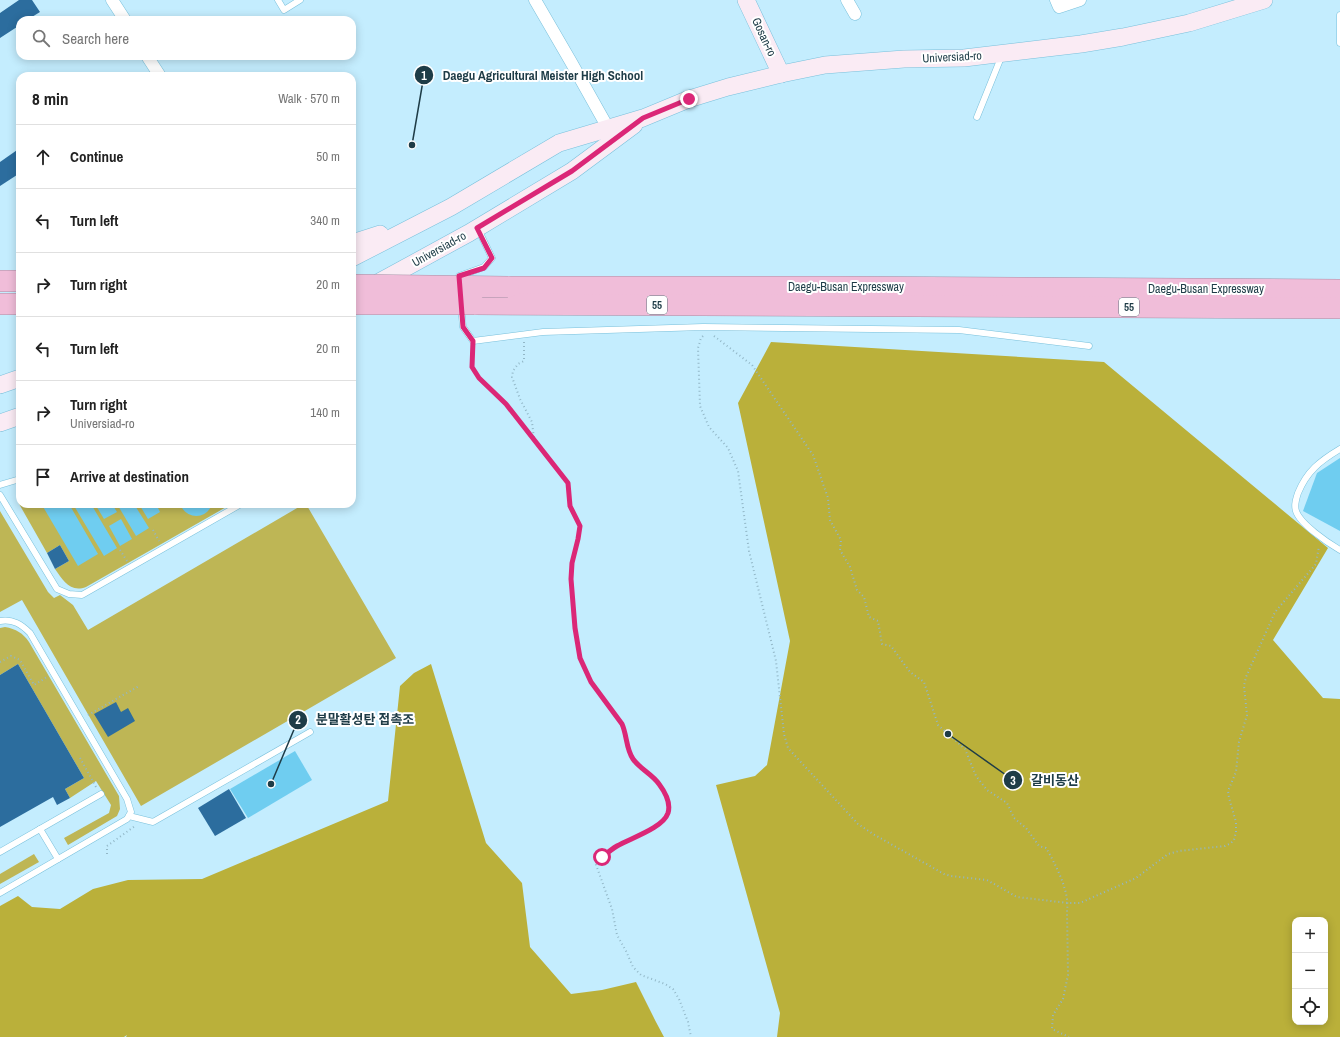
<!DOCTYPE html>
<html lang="en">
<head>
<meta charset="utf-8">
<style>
  body { margin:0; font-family:"Archivo Narrow","Noto Sans KR",sans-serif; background:#f6f6f6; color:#222 }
  .controls { position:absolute; right:12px; bottom:12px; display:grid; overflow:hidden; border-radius:8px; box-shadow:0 2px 10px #0003 }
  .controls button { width:36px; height:36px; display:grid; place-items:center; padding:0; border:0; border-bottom:1px solid #e0e0e0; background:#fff; color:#222; font:20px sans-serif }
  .stop { position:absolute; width:12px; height:12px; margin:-9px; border:3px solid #db2777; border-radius:50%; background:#fff }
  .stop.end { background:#db2777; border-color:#fff; box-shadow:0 1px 4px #0008 }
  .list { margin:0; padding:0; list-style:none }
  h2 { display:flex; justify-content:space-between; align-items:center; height:52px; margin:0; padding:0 16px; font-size:17px }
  h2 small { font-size:13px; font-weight:400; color:#767676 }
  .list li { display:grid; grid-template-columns:26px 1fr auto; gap:12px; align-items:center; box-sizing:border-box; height:64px; padding:0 16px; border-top:1px solid #e0e0e0 }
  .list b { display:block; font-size:15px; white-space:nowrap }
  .list p { margin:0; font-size:13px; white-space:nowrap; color:#767676 }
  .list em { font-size:13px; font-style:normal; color:#767676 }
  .icon { flex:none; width:22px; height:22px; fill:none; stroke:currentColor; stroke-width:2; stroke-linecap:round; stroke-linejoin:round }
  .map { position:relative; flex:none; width:1340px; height:1037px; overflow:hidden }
  .search { position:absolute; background:#fff; box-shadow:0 2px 10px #0003; left:16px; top:16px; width:340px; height:44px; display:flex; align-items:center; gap:10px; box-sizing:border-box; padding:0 14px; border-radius:12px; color:#767676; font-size:15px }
  .panel { position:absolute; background:#fff; box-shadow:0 2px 10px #0003; left:16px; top:72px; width:340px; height:436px; border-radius:12px }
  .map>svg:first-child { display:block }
</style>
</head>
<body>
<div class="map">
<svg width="1340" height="1037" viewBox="0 0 1340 1037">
  <rect width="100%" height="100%" fill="#c4edfe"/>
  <!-- green -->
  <g fill="#beb655">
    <path d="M20,488V504H227L228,506L86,587C70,593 63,580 55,569L69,561L60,545L47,553L18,502L17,492Z"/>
    <polygon points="304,504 306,504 396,658 141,806 22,600 0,612 0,511 48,592 54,598 60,595 73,605 88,630"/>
    <path d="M5,627C16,629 23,633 29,642L119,796L120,809L117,816L68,845L64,838L109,813L111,805L96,781L70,798L65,789L84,778L18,664L0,675V628Z"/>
    <polygon points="34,854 39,862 0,884 0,874"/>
  </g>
  <!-- forest -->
  <g fill="#bab03a" fill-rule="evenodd">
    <path d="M771,342L1104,362L1328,548L1273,640L1323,698L1340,699V1037H777L780,1013L716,785L755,776L767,765L790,641L738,403ZM1295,920H1325V1022H1295Z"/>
    <polygon points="431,664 486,843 522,883 530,947 571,994 602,990 636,982 656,1022 664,1037 126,1037 127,1035 124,1037 0,1037 0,906 18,896 32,907 60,909 93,889 128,880 202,879 388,801 400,686 414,673"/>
  </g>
  <!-- water -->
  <g fill="#6fcdf0">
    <polygon points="1340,458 1340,531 1303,511 1317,473"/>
    <polygon points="43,504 69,504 98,554 78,566 42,505"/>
    <polygon points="73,504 91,504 117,548 104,556"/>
    <polygon points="95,504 112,504 117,512 104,519"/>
    <polygon points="117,504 134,504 149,528 136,536"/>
    <polygon points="139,504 156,504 160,512 148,519"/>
    <path d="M180,504H212C207,520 186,520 180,504Z"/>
    <polygon points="121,519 132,539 120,546 109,526"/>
    <polygon points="295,751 312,780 248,818 230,789"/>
  </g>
  <!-- building -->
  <g fill="#2c6d9e">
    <polygon points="19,0 32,0 40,12 27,20 20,20 20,25 0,38 0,13"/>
    <polygon points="20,148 20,173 0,186 0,162"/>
    <polygon points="60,545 69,561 55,569 47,553"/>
    <polygon points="18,664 84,778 65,789 70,798 57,805 53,797 0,827 0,675"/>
    <polygon points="116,702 121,712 128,708 135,721 108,737 94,714"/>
    <polygon points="229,789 246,818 215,836 198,808"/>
  </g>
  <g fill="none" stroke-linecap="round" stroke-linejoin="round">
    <!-- lane casing -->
    <g stroke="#79c0db" stroke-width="7">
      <g id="lane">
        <polyline points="278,0 284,10 300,0"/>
        <polyline points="1340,15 1340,43"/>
        <polyline points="977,117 1002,55"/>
        <polyline points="460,283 459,276 484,267 492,258 478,229"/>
        <polyline points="461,306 463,327 473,341 543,332 703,327 959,330 1089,346"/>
        <path d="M1340,449C1320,461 1307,471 1298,493C1296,499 1294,505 1296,511C1300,524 1328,543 1340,550"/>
        <polyline points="0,485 20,479"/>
        <polyline points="0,495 57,589 69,594 82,595 241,504"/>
        <path d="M0,621C13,619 21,624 30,633L127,799L131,812L127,819L0,893"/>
        <polyline points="129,816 153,822 310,732"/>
        <polyline points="40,829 58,859"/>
        <polyline points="0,852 101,794"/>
      </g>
    </g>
    <!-- street casing -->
    <g stroke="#79c0db" stroke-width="13">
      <g id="street">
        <polyline points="112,0 125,20"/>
        <polyline points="535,0 571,62 608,128"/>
        <polyline points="847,0 855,14"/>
        <polyline points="1056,0 1059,7 1080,0"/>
        <polyline points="147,56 160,76"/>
      </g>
    </g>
    <!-- secondary casing -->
    <g stroke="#79c0db" stroke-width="18">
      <g id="secondary">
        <polyline points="746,0 781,74"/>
        <polyline points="352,243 380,234"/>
        <polyline points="352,258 451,207 559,143 643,118 689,99 728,87 781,74 825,65 904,59 964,58 1081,44 1123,37 1189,23 1264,0"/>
        <polyline points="372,286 469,233 572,171 634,125"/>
        <polyline points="0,385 20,378"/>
        <polyline points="0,423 20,416"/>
      </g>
    </g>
    <!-- highway casing -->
    <g stroke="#a690a6" stroke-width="22">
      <g id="highway">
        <polyline points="0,281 20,281"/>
        <polyline points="508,287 840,287 1340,290"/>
        <polyline points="0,304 20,304"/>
        <polyline points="474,304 1340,308"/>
      </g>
    </g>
    <!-- path -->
    <g stroke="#92b7c7" stroke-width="2" stroke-dasharray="1 3" stroke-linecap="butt">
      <polyline points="703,336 701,338 698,348 700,406 709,427 728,448 738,471 749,551 776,661 784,734 788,748 798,759 858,824 873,834 944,874 951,876 987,880 1017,897 1068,903 1080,903 1136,878 1168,854 1179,851 1225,846 1231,843 1234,840 1236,832 1236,822 1229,798 1228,791 1236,772 1239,742 1247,715 1244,686 1246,677 1275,612 1316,564 1319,546"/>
      <path d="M714,336L752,365L813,455L828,498L830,520L841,540L840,550L850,567L857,590L864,597L869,617L878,621L882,644L891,646L910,672L924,682L938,725L965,749L976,776L987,790L1007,803L1014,818L1026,828L1039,846L1046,848C1055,863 1070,892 1067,910L1068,975L1063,999L1053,1015L1052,1029L1069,1037"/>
      <path d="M524,342V361L518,364L513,371L512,377L520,399L532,422L534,439L568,483L571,506L580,526L578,539L572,563L571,579L575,628L580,658L587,676L591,682L622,724C627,735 626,749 633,759C640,770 654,775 661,787C666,795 672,806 667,816C660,829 631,838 617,846C610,850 602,857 595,862L612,909L617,935L626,951L633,967L641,975L665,984L673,989L679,999L688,1022L691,1037"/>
      <polyline points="473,349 472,367 479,378 506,405 534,439"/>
      <polyline points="209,504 220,507"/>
      <polyline points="153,530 159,541"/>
      <polyline points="120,550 127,561"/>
      <polyline points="0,662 11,656 20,660 34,685 47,677"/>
      <polyline points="88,715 139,686"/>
      <polyline points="80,758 96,787"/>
      <polyline points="107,854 107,846 135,826"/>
    </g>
    <!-- lane -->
    <use href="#lane" stroke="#fff" stroke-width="6"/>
    <!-- street -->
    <use href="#street" stroke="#fff" stroke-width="12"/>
    <!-- secondary -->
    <use href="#secondary" stroke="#faebf4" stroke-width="17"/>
    <!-- highway -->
    <use href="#highway" stroke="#f0bdd9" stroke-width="21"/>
    <!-- highway-bridge casing -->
    <g stroke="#a690a6" stroke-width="22" stroke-linecap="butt">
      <g id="highway-bridge">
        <polyline points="352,285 508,287"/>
        <polyline points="352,304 474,304"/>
      </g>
    </g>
    <!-- highway-bridge -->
    <use href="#highway-bridge" stroke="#f0bdd9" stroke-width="21"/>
  </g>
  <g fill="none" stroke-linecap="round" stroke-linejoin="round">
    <!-- route -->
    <path stroke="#db2777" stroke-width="5" d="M602,857C607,853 612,849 617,846C631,838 663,828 668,813C671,803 665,792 659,784C652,774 640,769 633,759C626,749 627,735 622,724L591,682L580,658L575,628L571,579L572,563L578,539L580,526L570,506L568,483L506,404L479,378L472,367L473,341L463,327L459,276L484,268L492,258L477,228L572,171L643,118L689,99"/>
  </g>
  <g text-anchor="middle" stroke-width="4" stroke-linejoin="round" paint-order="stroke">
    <!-- shield labels -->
    <g fill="#fff" stroke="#62767e" stroke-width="1">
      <rect x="647" y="296" width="20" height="18" rx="3"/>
      <rect x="1119" y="298" width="20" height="18" rx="3"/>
    </g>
    <g font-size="11" font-weight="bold" fill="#1e3c47">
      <text x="657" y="309">55</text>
      <text x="1129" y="311">55</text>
    </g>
    <!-- street labels -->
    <g font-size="12" fill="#1e3c47" stroke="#fff">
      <text transform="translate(764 37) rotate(65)" y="4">Gosan-ro</text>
      <text transform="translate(952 57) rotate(-3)" y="4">Universiad-ro</text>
      <text transform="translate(439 249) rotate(-29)" y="4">Universiad-ro</text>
      <text x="846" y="291">Daegu-Busan Expressway</text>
      <text x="1206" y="293">Daegu-Busan Expressway</text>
    </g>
  </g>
  <!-- callouts -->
  <path fill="none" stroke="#1e3c47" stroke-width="1.5" d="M412 145L424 75M271 784L298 720M948 734L1013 780"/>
  <g fill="#1e3c47" stroke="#fff" stroke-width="1.5">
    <circle cx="412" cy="145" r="4"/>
    <circle cx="271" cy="784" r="4"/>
    <circle cx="948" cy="734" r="4"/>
    <circle cx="424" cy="75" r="10"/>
    <circle cx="298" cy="720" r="10"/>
    <circle cx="1013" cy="780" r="10"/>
  </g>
  <g font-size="12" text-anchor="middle" font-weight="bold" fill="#fff">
    <text x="424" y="80">1</text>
    <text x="298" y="724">2</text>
    <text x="1013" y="785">3</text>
  </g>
  <g font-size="13" text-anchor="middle" font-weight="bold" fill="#1e3c47" stroke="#fff" stroke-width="4" stroke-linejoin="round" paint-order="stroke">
    <text x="543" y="80">Daegu Agricultural Meister High School</text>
    <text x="365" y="724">분말활성탄 접촉조</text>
    <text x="1055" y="785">갈비동산</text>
  </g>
</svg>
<div class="controls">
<button>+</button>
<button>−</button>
<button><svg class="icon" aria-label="locate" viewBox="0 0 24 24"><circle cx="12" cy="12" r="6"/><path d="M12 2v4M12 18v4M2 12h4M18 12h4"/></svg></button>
</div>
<div class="stop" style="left:602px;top:857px"></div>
<div class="stop end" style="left:689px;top:99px"></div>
<div class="search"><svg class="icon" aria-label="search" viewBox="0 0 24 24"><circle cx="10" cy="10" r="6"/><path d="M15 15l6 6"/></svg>Search here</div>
<section class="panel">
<h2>8 min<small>Walk · 570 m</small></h2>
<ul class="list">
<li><svg class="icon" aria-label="ahead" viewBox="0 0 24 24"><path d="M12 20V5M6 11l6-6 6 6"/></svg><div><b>Continue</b></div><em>50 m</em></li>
<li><svg class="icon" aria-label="left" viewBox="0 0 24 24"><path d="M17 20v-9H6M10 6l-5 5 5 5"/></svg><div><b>Turn left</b></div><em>340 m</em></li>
<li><svg class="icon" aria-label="right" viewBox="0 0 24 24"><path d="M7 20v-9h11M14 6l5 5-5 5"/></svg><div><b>Turn right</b></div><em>20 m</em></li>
<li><svg class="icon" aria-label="left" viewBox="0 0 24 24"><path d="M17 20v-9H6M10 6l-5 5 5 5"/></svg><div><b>Turn left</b></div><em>20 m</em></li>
<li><svg class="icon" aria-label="right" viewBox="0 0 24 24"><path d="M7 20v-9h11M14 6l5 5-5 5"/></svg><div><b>Turn right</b><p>Universiad-ro</p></div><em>140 m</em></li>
<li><svg class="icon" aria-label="arrive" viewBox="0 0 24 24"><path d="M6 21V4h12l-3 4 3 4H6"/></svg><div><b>Arrive at destination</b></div></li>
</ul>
</section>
</div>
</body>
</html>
